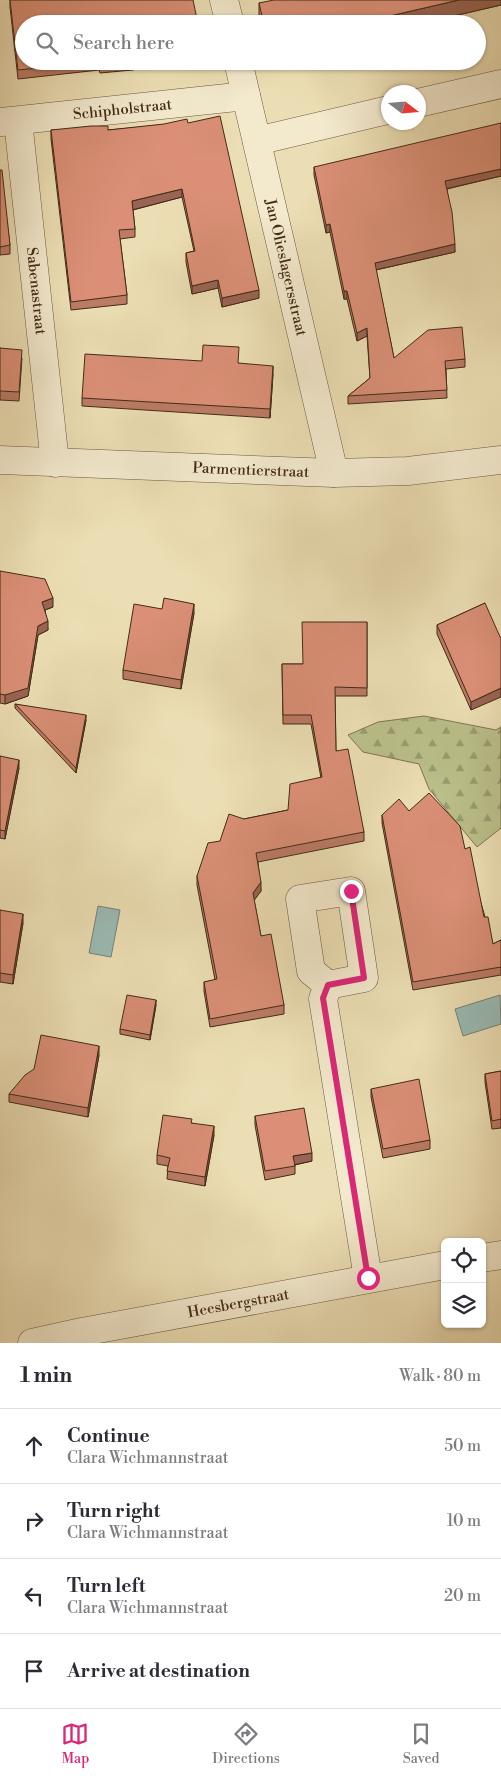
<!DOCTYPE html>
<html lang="en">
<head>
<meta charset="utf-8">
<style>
  body { margin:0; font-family:"Libre Bodoni",serif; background:#f2f2f3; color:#2b2b33 }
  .controls { position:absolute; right:15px; bottom:15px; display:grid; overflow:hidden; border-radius:8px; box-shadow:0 1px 4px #0004 }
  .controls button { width:45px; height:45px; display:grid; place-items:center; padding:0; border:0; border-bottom:1px solid #e1e1e2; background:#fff; color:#2b2b33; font:25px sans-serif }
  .compass { position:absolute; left:381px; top:85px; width:45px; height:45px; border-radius:50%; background:#fff; box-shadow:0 1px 4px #0004; rotate:106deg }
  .stop { position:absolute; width:15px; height:15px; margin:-11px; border:4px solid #db2777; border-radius:50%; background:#fff }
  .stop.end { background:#db2777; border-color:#fff; box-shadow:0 1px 5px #0008 }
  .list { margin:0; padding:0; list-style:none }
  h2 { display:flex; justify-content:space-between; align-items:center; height:65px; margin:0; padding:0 20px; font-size:21px }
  h2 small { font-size:16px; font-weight:400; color:#7c7c81 }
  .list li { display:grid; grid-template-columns:32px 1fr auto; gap:15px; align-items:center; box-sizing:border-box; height:75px; padding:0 20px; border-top:1px solid #e1e1e2 }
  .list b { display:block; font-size:19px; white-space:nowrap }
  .list p { margin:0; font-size:16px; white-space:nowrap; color:#7c7c81 }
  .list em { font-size:16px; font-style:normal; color:#7c7c81 }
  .icon { flex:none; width:28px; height:28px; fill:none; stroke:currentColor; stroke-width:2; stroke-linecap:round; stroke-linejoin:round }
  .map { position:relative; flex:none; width:501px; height:1343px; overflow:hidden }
  .search { position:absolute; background:#fff; box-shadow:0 1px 4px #0004; left:15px; right:15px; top:15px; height:55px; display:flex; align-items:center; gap:12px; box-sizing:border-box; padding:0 18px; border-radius:28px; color:#7c7c81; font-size:19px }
  .sheet { height:365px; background:#fff }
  nav { display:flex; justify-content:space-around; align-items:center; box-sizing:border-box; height:70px; border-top:1px solid #e1e1e2; background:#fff; font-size:14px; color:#7c7c81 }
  nav a { display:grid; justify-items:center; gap:2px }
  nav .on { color:#db2777 }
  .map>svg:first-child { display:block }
</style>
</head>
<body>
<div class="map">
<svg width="501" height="1343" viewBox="0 0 501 1343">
  <defs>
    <pattern id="forest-firs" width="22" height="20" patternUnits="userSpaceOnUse" patternTransform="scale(1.25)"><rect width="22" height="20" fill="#bbc08b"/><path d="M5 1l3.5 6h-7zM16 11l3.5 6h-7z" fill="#9a9c71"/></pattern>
  </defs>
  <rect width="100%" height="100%" fill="#ecdeb4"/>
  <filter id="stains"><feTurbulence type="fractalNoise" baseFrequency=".004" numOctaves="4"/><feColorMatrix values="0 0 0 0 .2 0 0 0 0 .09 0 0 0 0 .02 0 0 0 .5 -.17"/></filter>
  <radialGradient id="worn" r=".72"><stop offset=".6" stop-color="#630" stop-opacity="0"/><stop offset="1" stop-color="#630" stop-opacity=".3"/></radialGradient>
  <!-- forest -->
  <polygon fill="url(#forest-firs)" stroke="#7f7652" points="424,716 496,730 501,727 501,828 477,847 429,789 419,764 363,752 348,735 378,722"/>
  <!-- water -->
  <g fill="#9abbb5" stroke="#778177">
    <polygon points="98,906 120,910 111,957 89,953"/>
    <polygon points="500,995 501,1024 463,1036 455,1009"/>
  </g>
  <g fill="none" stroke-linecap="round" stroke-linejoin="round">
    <!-- minor casing -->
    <g stroke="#6d5840" stroke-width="29">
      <g id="minor">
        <polyline points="224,0 230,24"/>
        <path id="s1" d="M238,61L334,473"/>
        <polyline points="418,103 501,84"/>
        <path id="s2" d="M18,121L55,463"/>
        <path id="s3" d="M1,122L246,96"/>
        <polyline points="257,141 388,110"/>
        <path id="s4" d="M0,460L334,473L408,471L501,460"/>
        <polyline points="328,985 311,971 300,899 351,891 364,978 328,985 323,999 368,1278"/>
      </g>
    </g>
    <!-- tertiary casing -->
    <g stroke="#6d5840" stroke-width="29">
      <g id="tertiary">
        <polyline points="482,1258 501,1255"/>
        <path id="s5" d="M32,1343L82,1332L445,1265"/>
      </g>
    </g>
    <!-- minor -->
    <use href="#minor" stroke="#f3eace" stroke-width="28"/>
    <!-- tertiary -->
    <use href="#tertiary" stroke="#f3eace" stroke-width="28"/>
  </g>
  <!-- wall -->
  <g fill="#bb7b65" stroke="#432b19">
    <polygon points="10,0 24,24 169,61 132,70 100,73 99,70 18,79 10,7"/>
    <polygon points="501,0 501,5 419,24 261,24 259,18 259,3"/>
    <polygon points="188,123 259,298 222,307 218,288 192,294 186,262 186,253 194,251 182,197 133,210 135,229 135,237 120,239 127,295 127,304 71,310 51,139 51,130 108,130"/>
    <polygon points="314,167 501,176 447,189 455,252 376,270 394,358 465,359 465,367 446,369 447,398 348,404 348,396 370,378 367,336 357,341 347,299 344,299 330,232 326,233 314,175"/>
    <polygon points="0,170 10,245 10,254 0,255"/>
    <polygon points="0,348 22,358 19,401 0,400"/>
    <polygon points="238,363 273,374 270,418 82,406 82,398"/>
    <polygon points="0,571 53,607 45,610 48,630 38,635 28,696 5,704 0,703"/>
    <polygon points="485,603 471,710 437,634 437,625"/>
    <polygon points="162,609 194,613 181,689 123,679 123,670"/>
    <polygon points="367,622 367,696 335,696 336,751 364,832 364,841 258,862 261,891 254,900 261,936 284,1005 284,1014 210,1027 204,991 204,982 215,980 197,885 197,876 220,841 244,819 288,810 321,778 311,724 283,724 282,664 303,664"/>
    <polygon points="15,704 86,720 76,773 15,708"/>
    <polygon points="0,756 19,768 5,839 0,838"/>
    <polygon points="409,811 465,849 493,944 501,940 501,975 413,990 382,823 382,815"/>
    <polygon points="0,910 23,923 13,984 0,982"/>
    <polygon points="156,1005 150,1040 120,1034 120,1029"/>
    <polygon points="99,1055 88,1117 9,1102 9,1094"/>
    <polygon points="501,1071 501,1128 492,1129 485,1082 485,1074"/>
    <polygon points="371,1089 430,1140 430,1149 383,1158 371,1097"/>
    <polygon points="255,1116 312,1161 295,1165 295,1174 265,1180 255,1125"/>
    <polygon points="192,1123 214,1135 205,1186 167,1179 168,1166 157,1164 157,1155"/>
  </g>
  <!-- shaded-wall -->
  <g fill="#996453" stroke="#432b19">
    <polygon points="459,0 501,0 501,5 419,24 355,24"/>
    <polygon points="134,61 169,61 132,70 132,62"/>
    <polygon points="501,169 501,176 445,189 445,181"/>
    <polygon points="182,189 182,197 132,210 132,201"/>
    <polygon points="330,224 330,232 326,233 326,225"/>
    <polygon points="455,244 455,252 375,270 375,263"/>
    <polygon points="218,280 218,288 192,294 192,286"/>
    <polygon points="259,290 259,298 222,307 222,298"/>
    <rect x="344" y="291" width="3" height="8"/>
    <polygon points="367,328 367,336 357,341 357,333"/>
    <polygon points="273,366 273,374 270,418 270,409"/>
    <polygon points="53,598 53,607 42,611 42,602"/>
    <polygon points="194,604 194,613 181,689 181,680"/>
    <polygon points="48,621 48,630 38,635 28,696 5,704 5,695 38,626"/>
    <polygon points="501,688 501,697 471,710 471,702"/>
    <polygon points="86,715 86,720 76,773 76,768"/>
    <polygon points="19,760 19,768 5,839 5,831"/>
    <polygon points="261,882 261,891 253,902 253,893"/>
    <polygon points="23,914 23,923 13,984 13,975"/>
    <polygon points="156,1000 156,1005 150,1040 150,1035"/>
    <polygon points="99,1046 99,1055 88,1117 88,1108"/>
    <polygon points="214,1126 214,1135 205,1186 205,1177"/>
    <polygon points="312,1153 312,1161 293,1165 293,1156"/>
  </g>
  <!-- building -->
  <g fill="#da8f76" stroke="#432b19">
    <polygon points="10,0 193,0 198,24 24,24 24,61 134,61 100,65 99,62 18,70"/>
    <polygon points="274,0 459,0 355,24 264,24 259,3"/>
    <polygon points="220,116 259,290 222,298 218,280 192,286 186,253 195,251 182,189 132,201 135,229 119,230 127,295 71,302 51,130 91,126 108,126 108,130 164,124 187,119 188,123"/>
    <polygon points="501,123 501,169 445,181 452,212 455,244 375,263 394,358 428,330 462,327 465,359 445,361 447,390 348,396 370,378 367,328 357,333 347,291 344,291 330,224 326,225 314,167"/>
    <polygon points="0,170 2,170 10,245 0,247"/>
    <polygon points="203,345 239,347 238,363 273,366 270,409 82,398 85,354 202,361"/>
    <polygon points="0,348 22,350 19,392 0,391"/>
    <polygon points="0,571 45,579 53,598 42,602 48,621 38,626 28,688 5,695 0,694"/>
    <polygon points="164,598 194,604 181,680 123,670 134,604 162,609"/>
    <polygon points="485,603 501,639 501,688 471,702 437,625"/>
    <polygon points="302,622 367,622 367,688 335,687 336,751 348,749 364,832 256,853 261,882 253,893 261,936 271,934 284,1005 210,1019 204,982 217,979 197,876 208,843 220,841 229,814 244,819 288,810 290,784 322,777 311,715 283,715 282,664 303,664"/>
    <polygon points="15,704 86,715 76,768"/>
    <polygon points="0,756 19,760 5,831 0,830"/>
    <polygon points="429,793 460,826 465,849 470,847 484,917 488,917 493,944 501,940 501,967 413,982 382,815 399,799 409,811"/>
    <polygon points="0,910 23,914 13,975 0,973"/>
    <polygon points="127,995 156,1000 150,1035 120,1029"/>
    <polygon points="41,1035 99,1046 88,1108 9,1094 25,1075 34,1069"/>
    <polygon points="501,1071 501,1119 492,1121 485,1074"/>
    <polygon points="419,1079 430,1140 383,1149 371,1089"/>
    <polygon points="304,1108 312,1153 293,1156 295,1166 265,1171 255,1116"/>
    <polygon points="163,1115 192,1119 191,1123 214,1126 205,1177 167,1171 170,1158 157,1155"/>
  </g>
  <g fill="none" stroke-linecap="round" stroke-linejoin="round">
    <!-- route -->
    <polyline stroke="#db2777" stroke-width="6" points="351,891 364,978 328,985 323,998 368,1278"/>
  </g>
  <g text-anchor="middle" stroke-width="4.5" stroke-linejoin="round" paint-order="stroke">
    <!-- street labels -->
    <g font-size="15" fill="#432b19" stroke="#f3eace">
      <text dy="5" stroke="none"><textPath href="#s3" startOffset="122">Schipholstraat</textPath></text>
      <text dy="5" stroke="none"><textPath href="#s1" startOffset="212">Jan Olieslagersstraat</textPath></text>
      <text dy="5" stroke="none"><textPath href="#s2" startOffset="171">Sabenastraat</textPath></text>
      <text dy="5" stroke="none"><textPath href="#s4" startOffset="251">Parmentierstraat</textPath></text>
      <text dy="5" stroke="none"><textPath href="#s5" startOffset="210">Heesbergstraat</textPath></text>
    </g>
  </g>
  <rect width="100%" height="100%" filter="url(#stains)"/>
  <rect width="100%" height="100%" fill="url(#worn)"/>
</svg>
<div class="controls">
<button><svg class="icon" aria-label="locate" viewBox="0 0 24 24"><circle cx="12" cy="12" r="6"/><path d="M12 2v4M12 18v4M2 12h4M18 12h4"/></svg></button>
<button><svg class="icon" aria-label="layers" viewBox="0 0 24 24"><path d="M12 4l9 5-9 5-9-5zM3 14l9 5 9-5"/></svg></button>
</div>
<svg class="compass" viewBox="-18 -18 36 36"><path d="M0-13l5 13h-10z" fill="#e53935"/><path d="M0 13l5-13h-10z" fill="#7c7c81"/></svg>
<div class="stop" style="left:368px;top:1278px"></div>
<div class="stop end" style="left:351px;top:891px"></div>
<div class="search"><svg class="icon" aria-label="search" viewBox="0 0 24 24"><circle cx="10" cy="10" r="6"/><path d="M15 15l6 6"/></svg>Search here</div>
</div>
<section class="sheet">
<h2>1 min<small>Walk · 80 m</small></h2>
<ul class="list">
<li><svg class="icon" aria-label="ahead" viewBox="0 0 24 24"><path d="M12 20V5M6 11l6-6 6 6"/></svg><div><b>Continue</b><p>Clara Wichmannstraat</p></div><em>50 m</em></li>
<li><svg class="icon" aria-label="right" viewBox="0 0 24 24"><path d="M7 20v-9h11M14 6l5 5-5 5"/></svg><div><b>Turn right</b><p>Clara Wichmannstraat</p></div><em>10 m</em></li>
<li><svg class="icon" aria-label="left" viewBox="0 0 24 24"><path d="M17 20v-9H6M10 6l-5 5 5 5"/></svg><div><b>Turn left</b><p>Clara Wichmannstraat</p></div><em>20 m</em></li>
<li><svg class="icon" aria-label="arrive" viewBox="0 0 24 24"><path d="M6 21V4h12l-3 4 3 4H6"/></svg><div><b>Arrive at destination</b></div></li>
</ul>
</section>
<nav>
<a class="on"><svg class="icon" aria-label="map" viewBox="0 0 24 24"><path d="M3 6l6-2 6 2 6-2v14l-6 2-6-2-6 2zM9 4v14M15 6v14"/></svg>Map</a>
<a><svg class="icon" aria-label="directions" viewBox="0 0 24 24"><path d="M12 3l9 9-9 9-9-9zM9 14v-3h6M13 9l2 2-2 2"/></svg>Directions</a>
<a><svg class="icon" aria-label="saved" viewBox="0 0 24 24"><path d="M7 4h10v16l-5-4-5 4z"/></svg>Saved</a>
</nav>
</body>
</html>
